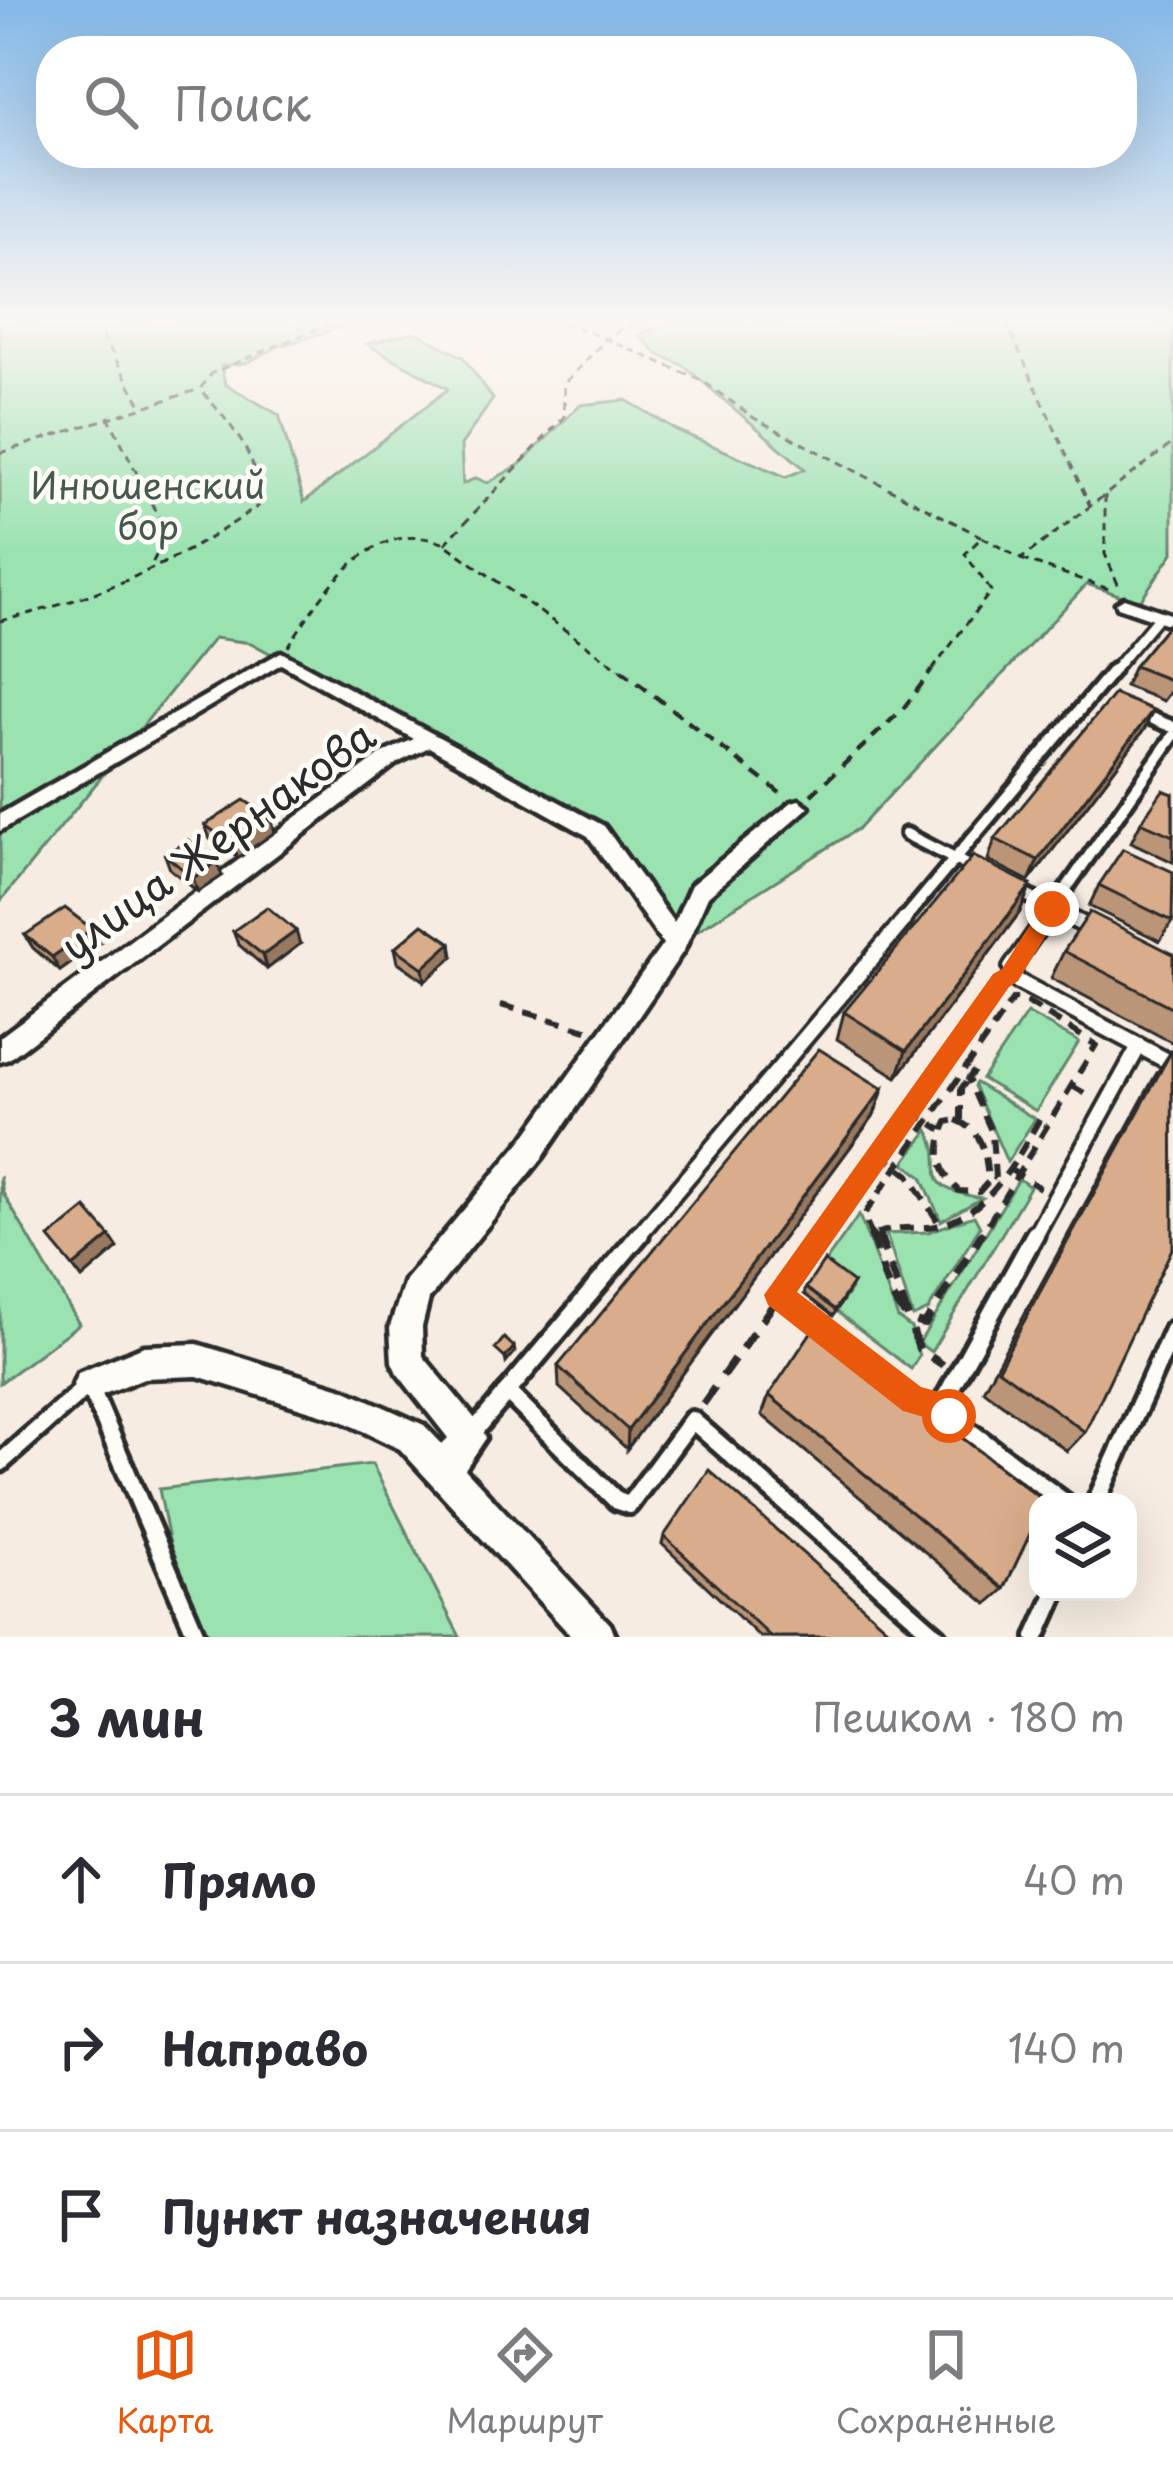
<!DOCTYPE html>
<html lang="ru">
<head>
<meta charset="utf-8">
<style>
  body { margin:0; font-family:"Playpen Sans",sans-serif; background:#f2f2f3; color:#2b2b33 }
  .controls { position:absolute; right:36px; bottom:36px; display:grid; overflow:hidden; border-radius:24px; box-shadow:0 12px 48px #0002 }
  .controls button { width:108px; height:108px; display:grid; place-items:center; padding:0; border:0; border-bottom:3px solid #e1e1e2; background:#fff; color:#2b2b33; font:60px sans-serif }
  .stop { position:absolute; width:36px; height:36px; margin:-27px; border:9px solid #ea580c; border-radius:50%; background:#fff }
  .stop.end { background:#ea580c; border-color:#fff; box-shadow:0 3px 12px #0008 }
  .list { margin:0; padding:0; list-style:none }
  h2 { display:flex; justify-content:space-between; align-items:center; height:156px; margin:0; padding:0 48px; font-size:51px }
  h2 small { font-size:39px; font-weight:400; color:#7c7c81 }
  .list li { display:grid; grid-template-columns:78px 1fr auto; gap:36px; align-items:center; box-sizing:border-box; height:168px; padding:0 48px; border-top:3px solid #e1e1e2 }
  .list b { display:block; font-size:45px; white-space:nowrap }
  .list em { font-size:39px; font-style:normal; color:#7c7c81 }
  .icon { flex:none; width:66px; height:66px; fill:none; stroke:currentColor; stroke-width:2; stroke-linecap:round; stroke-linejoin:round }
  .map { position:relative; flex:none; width:1173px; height:1637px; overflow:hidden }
  .search { position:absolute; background:#fff; box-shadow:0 12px 48px #0002; left:36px; right:36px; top:36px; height:132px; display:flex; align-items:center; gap:30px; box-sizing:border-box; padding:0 42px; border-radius:48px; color:#7c7c81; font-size:45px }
  .sheet { height:660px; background:#fff }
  nav { display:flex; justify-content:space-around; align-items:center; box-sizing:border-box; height:168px; border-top:3px solid #e1e1e2; background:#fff; font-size:33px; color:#7c7c81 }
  nav a { display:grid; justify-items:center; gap:6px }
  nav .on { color:#ea580c }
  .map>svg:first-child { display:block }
</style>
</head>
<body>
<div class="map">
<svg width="1173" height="1637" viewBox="0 0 1173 1637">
  <rect width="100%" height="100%" fill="#f6ece1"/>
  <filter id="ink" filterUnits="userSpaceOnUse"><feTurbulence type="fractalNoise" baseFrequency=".00833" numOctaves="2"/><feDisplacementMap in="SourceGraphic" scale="24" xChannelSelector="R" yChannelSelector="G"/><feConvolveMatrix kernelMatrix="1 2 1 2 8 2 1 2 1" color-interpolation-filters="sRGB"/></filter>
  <g filter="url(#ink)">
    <!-- green -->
    <g fill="#9be2b1" stroke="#63866e" stroke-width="3">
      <polygon points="0,322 358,322 280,346 246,363 221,366 225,384 279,415 304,502 448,389 367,344 415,332 463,357 493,399 461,445 463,484 476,478 487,483 519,465 580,405 626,400 678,431 786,477 805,469 683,365 659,355 639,336 667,322 1173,322 1173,553 1139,602 1087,584 859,828 676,944 596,831 251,643 214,638 0,902"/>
      <polygon points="1027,1013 1079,1042 1036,1111 982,1079"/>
      <polygon points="976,1083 1035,1119 1007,1162 974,1086"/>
      <path d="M928,1130C951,1170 910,1186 982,1198L941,1221L922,1177L904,1163Z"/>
      <polygon points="0,1176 3,1193 79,1324 0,1383"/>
      <polygon points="1019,1179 1030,1187 931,1352 919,1343"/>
      <polygon points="859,1215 898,1318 911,1328 919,1356 911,1369 836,1311 851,1289 822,1267"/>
      <polygon points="974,1216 980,1227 928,1310 913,1317 886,1234 928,1232"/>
      <polygon points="372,1464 460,1637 188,1637 159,1489"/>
    </g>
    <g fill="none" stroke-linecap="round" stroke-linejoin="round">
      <!-- lane-far3 casing -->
      <g stroke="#2b2b2b" stroke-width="15">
        <polyline id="lane-far3" points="1111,673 1159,616"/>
      </g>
      <!-- lane-far2 casing -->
      <g stroke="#2b2b2b" stroke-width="20">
        <g id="lane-far2">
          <polyline points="1140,714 1173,727"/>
          <polyline points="906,834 978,871"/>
          <polyline points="1016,890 1078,922"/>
          <polyline points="902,922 1113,670"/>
          <polyline points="1043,922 1173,736"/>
        </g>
      </g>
      <!-- lane-far1 casing -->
      <g stroke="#2b2b2b" stroke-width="22">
        <g id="lane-far1">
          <polyline points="1045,919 1011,968 1017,981 1139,1046"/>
          <polyline points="1072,919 1090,928"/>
          <polyline points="637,1237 905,919"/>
          <polyline points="1034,1237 1139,1046 1173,1064"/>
        </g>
      </g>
      <!-- lane casing -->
      <g stroke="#2b2b2b" stroke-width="26">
        <g id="lane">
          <polyline points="1035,1234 945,1398 949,1416 1064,1502"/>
          <polyline points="507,1392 617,1501 629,1505 692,1420 938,1637"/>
          <polyline points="471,1435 640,1234"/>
          <polyline points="0,1463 89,1384 197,1637"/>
          <polyline points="1096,1502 1173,1330"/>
          <polyline points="1036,1637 1056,1592"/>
        </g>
      </g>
      <!-- street casing -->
      <g stroke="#2b2b2b" stroke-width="9">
        <g id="street">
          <polygon points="1124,598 1173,615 1173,626 1118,607 1116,603"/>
          <polygon points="281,652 604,826 674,923 691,885 792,802 799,800 809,807 708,896 684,950 543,1157 429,1299 422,1327 423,1356 481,1426 486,1438 465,1469 610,1624 616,1637 572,1637 400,1449 340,1420 197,1376 144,1378 89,1400 78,1395 73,1384 78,1373 144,1346 197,1344 344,1389 424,1425 442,1444 448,1438 397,1373 392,1362 390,1327 405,1280 523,1139 663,944 588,836 429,747 397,763 9,1059 0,1062 0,1037 383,753 414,739 281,664 0,831 0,814"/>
        </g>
      </g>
      <!-- path-far3 -->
      <g stroke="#2b2b2b" stroke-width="3" stroke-dasharray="8 6" stroke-linecap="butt">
        <polyline points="99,322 98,328 143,408"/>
        <polyline points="563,322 606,339 633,322"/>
        <polyline points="1006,322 1090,506"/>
        <polyline points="108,416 163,525 164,539 150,568"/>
        <polyline points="0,453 200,389"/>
        <polyline points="1105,495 1105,554 1120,589"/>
        <polyline points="982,537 1021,559 1173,443"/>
        <polyline points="445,544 564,417 564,384 606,339 703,381 754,418 982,537 965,554 991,591 930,673"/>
        <polyline points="1021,559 1112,590"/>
        <path d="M0,621C94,599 179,563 258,506C262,457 230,424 200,389L212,373L333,322"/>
        <path d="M288,647C322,593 372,514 445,544L625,673"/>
      </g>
      <!-- path-far2 -->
      <g stroke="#2b2b2b" stroke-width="4.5" stroke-dasharray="12 9" stroke-linecap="butt">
        <polyline points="621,670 784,796"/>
        <polyline points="811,795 903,709 932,670"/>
      </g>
      <!-- path-far1 -->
      <g stroke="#2b2b2b" stroke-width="6" stroke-dasharray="15 10" stroke-linecap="butt">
        <polyline points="501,1005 590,1031"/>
        <polyline points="974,1071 968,1079 992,1133 995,1178 1001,1182"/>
        <polyline points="1072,1086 1093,1098"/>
        <polyline points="911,1111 942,1130"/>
        <path d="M956,1120C984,1131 986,1155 988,1182L979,1192L959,1191C937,1171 935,1148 947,1122Z"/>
        <polyline points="961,1121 961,1089 967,1080"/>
        <polyline points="880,1153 909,1175 940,1225"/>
        <polyline points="1009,1169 1040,1188"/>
        <polyline points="821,1237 1001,982"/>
        <polyline points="872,1237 864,1215 1013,999 1022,999 1096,1045 980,1237"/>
        <path d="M881,1237L879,1233C900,1224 922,1231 944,1224C994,1207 1017,1158 1042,1115"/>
      </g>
      <!-- path -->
      <g stroke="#2b2b2b" stroke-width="8" stroke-dasharray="20 14" stroke-linecap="butt">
        <path d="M871,1234C882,1263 890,1321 925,1324L982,1234"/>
        <polyline points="879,1234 919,1349 943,1365"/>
        <polyline points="778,1295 914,1400 928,1403"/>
        <polyline points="703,1404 823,1234"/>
      </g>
      <!-- lane-far3 -->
      <use href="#lane-far3" stroke="#fdfcf7" stroke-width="8"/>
      <!-- lane-far2 -->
      <use href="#lane-far2" stroke="#fdfcf7" stroke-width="10"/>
      <!-- lane-far1 -->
      <use href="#lane-far1" stroke="#fdfcf7" stroke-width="14"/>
      <!-- lane -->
      <use href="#lane" stroke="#fdfcf7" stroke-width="16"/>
      <!-- street -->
      <use href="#street" fill="#fdfcf7" fill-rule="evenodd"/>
    </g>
    <!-- wall -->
    <g fill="#bb9578" stroke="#2b2b2b" stroke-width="3">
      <polygon points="1173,619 1173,688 1163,701 1125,686 1134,666"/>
      <polygon points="1153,710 1144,730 1029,881 988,860 995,839"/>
      <polygon points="1173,794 1173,862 1131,842 1141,822"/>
      <polygon points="205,825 275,832 238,858 210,839"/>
      <polygon points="165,855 222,876 198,892 170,869"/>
      <polygon points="1099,885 1173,920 1160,941 1089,906"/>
      <polygon points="1020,912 897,1077 837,1039 844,1012"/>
      <polygon points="233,931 300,944 267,969 238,944"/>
      <polygon points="25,935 99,943 60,971 33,948"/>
      <polygon points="395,948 453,957 425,981 398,962"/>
      <polygon points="1064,951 1173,954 1173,1043 1051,978"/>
      <polygon points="1172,1050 1085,1432 1067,1451 983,1390 1155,1076"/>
      <polygon points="883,1089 874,1115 627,1449 559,1387 558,1366"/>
      <polygon points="853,1283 833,1316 804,1294 806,1288"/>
      <polygon points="769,1395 1004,1589 987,1604 762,1415"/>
      <polygon points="664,1536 897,1637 760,1637 662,1544"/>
    </g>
    <!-- shaded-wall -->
    <g fill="#987961" stroke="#2b2b2b" stroke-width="3">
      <polygon points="1153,710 1144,730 1029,881 1038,860"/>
      <polygon points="271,818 275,832 238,858 233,845"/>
      <polygon points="217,862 222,876 198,892 193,878"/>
      <polygon points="1031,885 1020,912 897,1077 906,1051"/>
      <polygon points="92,929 99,943 60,971 52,957"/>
      <polygon points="296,931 300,944 267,969 263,955"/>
      <polygon points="451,943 453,957 425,981 423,968"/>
      <polygon points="883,1089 874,1115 627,1449 628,1430"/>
      <polygon points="110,1236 118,1248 82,1279 73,1267"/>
      <polygon points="514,1347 515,1352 506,1363 505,1358"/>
    </g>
    <!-- building -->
    <g fill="#d9ad8b" stroke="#2b2b2b" stroke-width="3">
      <polygon points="1173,619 1173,680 1172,681 1134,666"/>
      <polygon points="1114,694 1153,710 1038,860 995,839"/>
      <polygon points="1163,790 1173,794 1173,836 1141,822"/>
      <polygon points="244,800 271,818 233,845 205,825"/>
      <polygon points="188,840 217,862 193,878 165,855"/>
      <polygon points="1123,849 1173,872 1172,921 1099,885"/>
      <polygon points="973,856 1031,885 906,1051 844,1012"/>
      <polygon points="267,907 296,931 263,955 233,931"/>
      <polygon points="65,908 92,929 52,957 25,935"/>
      <polygon points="1090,912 1173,954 1173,1008 1064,951"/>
      <polygon points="423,924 451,943 423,968 395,948"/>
      <polygon points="819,1049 883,1089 628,1430 558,1366"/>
      <polygon points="1172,1050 1173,1247 1085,1432 998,1369"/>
      <polygon points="86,1208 110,1236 73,1267 49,1238"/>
      <polygon points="824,1261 853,1283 835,1310 806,1288"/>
      <polygon points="816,1325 1045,1502 1038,1502 1038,1517 1004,1589 769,1395"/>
      <polygon points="504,1338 514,1347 505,1358 495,1349"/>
      <polygon points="709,1470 897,1637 771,1637 664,1536"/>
    </g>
  </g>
  <!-- sky -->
  <linearGradient id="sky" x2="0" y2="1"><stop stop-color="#83b8e8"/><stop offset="0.58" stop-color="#fbf6f2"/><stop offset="1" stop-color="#fbf6f2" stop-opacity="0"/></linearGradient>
  <rect width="1173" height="552" fill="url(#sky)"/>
  <!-- route -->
  <polygon fill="#ea580c" points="1052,901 1062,909 1018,981 1009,987 797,1292 921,1387 954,1396 964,1416 960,1426 949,1431 934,1420 903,1411 768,1305 764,1295 993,974 1002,969 1044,903"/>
  <g text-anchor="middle" stroke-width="9" stroke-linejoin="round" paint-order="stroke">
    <!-- far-park labels -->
    <g font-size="36" fill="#47594c" stroke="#fdfcf7">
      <text x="148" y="499">Инюшенский<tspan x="148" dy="41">бор</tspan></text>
    </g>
    <!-- street labels -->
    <g font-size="42" fill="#2b2b2b" stroke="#fdfcf7">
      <text transform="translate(218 841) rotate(-36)" y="15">улица Жернакова</text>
    </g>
  </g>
</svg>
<div class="controls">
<button><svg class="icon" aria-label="layers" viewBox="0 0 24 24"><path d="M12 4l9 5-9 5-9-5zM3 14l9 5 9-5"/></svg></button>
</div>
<div class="stop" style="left:949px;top:1416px"></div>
<div class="stop end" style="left:1052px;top:909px"></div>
<div class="search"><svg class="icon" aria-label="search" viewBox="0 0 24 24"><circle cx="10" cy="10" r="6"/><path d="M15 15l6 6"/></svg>Поиск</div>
</div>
<section class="sheet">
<h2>3 мин<small>Пешком · 180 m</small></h2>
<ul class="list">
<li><svg class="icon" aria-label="ahead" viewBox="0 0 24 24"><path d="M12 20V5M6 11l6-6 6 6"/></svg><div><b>Прямо</b></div><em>40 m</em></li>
<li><svg class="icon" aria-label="right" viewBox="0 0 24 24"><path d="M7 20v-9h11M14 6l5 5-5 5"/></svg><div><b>Направо</b></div><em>140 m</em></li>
<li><svg class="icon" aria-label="arrive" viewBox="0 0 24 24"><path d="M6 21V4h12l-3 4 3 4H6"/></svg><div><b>Пункт назначения</b></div></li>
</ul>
</section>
<nav>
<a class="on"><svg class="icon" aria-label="map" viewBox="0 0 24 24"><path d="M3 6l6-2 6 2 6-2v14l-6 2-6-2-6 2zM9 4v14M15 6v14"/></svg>Карта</a>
<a><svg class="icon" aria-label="directions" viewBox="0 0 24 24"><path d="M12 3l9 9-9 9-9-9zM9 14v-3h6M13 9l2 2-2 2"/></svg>Маршрут</a>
<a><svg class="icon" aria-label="saved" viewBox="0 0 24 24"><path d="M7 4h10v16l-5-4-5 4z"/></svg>Сохранённые</a>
</nav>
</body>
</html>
